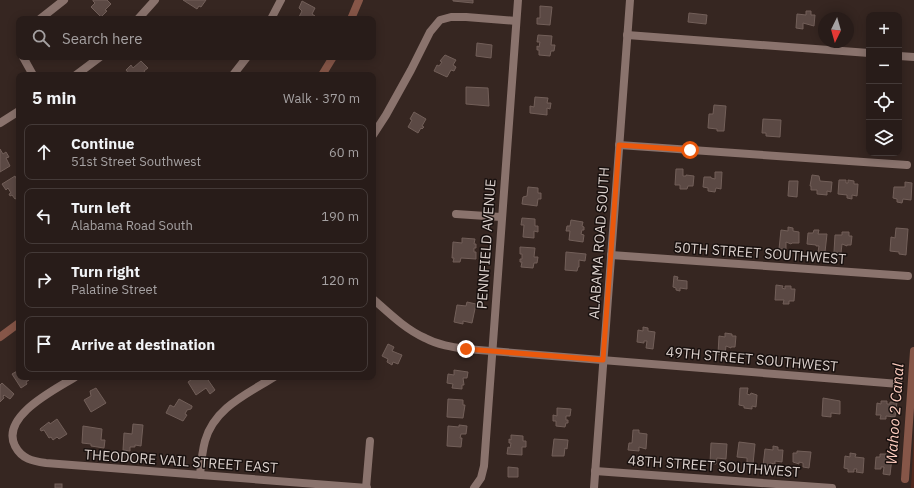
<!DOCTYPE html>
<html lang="en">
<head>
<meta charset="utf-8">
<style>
  body { margin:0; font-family:"IBM Plex Sans",sans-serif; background:#302522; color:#f1f3f6 }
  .controls { position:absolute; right:12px; top:12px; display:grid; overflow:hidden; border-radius:8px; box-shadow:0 2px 10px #0003 }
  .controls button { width:36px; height:36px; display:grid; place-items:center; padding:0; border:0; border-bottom:1px solid #443a38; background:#281c19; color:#f1f3f6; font:20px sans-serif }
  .compass { position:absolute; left:818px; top:12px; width:36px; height:36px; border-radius:50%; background:#281c19; box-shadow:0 2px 10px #0003; rotate:185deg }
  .stop { position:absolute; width:12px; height:12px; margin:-9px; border:3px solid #ea580c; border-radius:50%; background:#fff }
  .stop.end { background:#ea580c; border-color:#fff; box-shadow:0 1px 4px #0008 }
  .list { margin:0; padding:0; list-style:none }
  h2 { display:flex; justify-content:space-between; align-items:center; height:52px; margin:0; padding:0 16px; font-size:17px }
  h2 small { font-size:13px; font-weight:400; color:#a5a1a2 }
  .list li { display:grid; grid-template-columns:26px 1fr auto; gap:12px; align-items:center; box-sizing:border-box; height:56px; margin:0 8px 8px; padding:0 8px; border:1px solid #443a38; border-radius:8px }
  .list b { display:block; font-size:15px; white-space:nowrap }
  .list p { margin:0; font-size:13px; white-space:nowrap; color:#a5a1a2 }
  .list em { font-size:13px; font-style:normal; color:#a5a1a2 }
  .icon { flex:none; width:22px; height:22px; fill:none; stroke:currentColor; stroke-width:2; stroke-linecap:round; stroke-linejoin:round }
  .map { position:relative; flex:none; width:914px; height:488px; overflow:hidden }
  .search { position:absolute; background:#281c19; box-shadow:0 2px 10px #0003; left:16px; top:16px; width:360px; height:44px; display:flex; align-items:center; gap:10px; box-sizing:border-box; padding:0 14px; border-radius:8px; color:#a5a1a2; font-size:15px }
  .panel { position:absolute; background:#281c19; box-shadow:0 2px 10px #0003; left:16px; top:72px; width:360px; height:308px; border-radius:8px }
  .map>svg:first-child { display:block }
</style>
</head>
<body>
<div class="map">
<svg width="914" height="488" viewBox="0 0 914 488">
  <rect width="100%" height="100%" fill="#362621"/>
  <!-- green -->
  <polygon fill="#53291d" points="914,433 914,488 911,488"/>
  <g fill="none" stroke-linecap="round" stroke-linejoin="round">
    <!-- canal -->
    <g stroke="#865648" stroke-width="8">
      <polyline points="351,19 359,0"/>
      <polyline points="322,75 333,57"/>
      <polyline points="0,337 19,323"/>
      <polyline points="905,479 914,351"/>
    </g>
  </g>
  <!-- building -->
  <g fill="#5b4944" stroke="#725f59">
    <polygon points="93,0 107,0 111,4 105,10 107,11 101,17 91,7 95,3 93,1"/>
    <polygon points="183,0 206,0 201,7 199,6 197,9"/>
    <polygon points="453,0 473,0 473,3 453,1"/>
    <polygon points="302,1 315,8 312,14 315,16 313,19 298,19 302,11 299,8"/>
    <polygon points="540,6 552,7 550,25 537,24 537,18 540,18"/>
    <polygon points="806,11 811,11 811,15 815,15 814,26 803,23 803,29 796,28 797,14 806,15"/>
    <polygon points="689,13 707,15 706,24 688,22"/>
    <polygon points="538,35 552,36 551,45 555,45 554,51 551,51 550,56 539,55 539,50 537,50 537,46 539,47 540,42 537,42"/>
    <polygon points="477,43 492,45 491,58 476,56"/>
    <polygon points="445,55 456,60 453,65 456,67 454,71 451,70 447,77 434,71 437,65 439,66 442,62 440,61"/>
    <polygon points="141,61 148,68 144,71 146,74 145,75 130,75 126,70 131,65 133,68"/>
    <polygon points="466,87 488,88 489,106 466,104"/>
    <polygon points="535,97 548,98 547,103 551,103 550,109 547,108 547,115 530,113 530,106 534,107"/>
    <polygon points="714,105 726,106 724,131 717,131 717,129 708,128 709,114 713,114"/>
    <polygon points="414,112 426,119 422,126 424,127 422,129 421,128 418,133 408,127 412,120 410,119"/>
    <polygon points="763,119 781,120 780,137 766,136 766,133 762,133"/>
    <polygon points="0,149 3,154 6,152 9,157 6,158 10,166 0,172"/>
    <polygon points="676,169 683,169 683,176 686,176 686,175 694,176 693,186 688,186 687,189 680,189 680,185 675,185"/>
    <polygon points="715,172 722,172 721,189 716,188 715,192 708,191 708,188 703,187 704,177 711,177 711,178 715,179"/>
    <polygon points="812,175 819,176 820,181 832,182 831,192 827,191 827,195 817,194 817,190 811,190 811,186 810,186"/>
    <polygon points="15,176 19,184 19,197 15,199 12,195 10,196 9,194 11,193 8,188 6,190 2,184"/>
    <polygon points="839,180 846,180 846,183 848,183 848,180 854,181 854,184 858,184 857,196 852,195 852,199 847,198 847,195 838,194"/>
    <polygon points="789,181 798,181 797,197 788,196"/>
    <polygon points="905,182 912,183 911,200 903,199 902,203 897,202 897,199 893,198 894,187 905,187"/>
    <polygon points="528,187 538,188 538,193 541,193 541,199 538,199 537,206 522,204 523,197 527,196"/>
    <polygon points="522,218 535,219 535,226 538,226 538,232 534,231 534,238 523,237 524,225 521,225"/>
    <polygon points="571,220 583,222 582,226 584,227 584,230 582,230 581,234 584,235 583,242 569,240 570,231 566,231 567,226 570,226"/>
    <polygon points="788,227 793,228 793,231 799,232 799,243 792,243 791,244 786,242 786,249 779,249 781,230 788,231"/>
    <polygon points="896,228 908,229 906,255 899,254 899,252 890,251 891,237 895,238"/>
    <polygon points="814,230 819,230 818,234 827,234 825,252 818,252 819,246 816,246 816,245 807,244 808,233 813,233"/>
    <polygon points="842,232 849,232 849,236 852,236 851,245 847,245 847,246 842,244 841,253 834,252 835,235 842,235"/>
    <polygon points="462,238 475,239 474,244 476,244 476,248 474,248 474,252 476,252 476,259 461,258 460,262 453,262 454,258 452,258 453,242 462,243"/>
    <polygon points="520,247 535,248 534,257 538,257 537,263 534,263 533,268 521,267 522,262 520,262 520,259 522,259 522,254 520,254"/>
    <polygon points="566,252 586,254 585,261 579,260 579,267 578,267 577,271 565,270"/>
    <polygon points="674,276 678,277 677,280 687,281 687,289 680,288 680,291 676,290 676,288 673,287"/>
    <polygon points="776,285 783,286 782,288 785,289 785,286 791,286 791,289 795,289 794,301 789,301 789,304 783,304 784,300 775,300"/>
    <polygon points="467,302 476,304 472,323 463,321 463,324 454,322 457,305 466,306"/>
    <polygon points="643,327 648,328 648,331 655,332 653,349 646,348 647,341 644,341 644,343 637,342 638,330 643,331"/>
    <polygon points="725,333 732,334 732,336 736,336 735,347 731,347 731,348 726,346 725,355 718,354 719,336 725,337"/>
    <polygon points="388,344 394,347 392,351 402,355 398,364 393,362 392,365 387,362 388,359 382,356"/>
    <polygon points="19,370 19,377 29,377 28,378 29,380 26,382 27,384 21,388 12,374"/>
    <polygon points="454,370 468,372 467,378 463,378 464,385 462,385 462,389 452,388 453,384 447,383 448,374 454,375"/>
    <polygon points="195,377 206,377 215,390 210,394 206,388 196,395 188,382"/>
    <polygon points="2,383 14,394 10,399 4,395 3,396 4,398 0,402 0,385"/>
    <polygon points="96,388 106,403 91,412 84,400 91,396 90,391"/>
    <polygon points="740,388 748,388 747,394 750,395 751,393 757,395 756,407 752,406 752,409 744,408 744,406 739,405"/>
    <polygon points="823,398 840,401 840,414 831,413 831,417 822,416"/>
    <polygon points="179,399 192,406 192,407 191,409 187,410 185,414 187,415 183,421 166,413 170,405 174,407"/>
    <polygon points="448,399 463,400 463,405 465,405 463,418 447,417"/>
    <polygon points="881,401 887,401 887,404 890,404 890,402 897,402 895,417 886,416 886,419 880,419 881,415 876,415 877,403 881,404"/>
    <polygon points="557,408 571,409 570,416 566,416 566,420 568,420 568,423 566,423 565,427 556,426 556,421 553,421 553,415 557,416"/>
    <polygon points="57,419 67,434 59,439 57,437 53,440 51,437 49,438 44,430 41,431 40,429 49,422 50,424"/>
    <polygon points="133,424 143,425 141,446 135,445 135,447 130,447 130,451 123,450 124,433 132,434"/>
    <polygon points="459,425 467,426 466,434 461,434 460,438 462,438 461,447 447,446 448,426 459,427"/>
    <polygon points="83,426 102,429 101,440 105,440 104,448 91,446 91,444 82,443"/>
    <polygon points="633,430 639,430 639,433 647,434 646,449 639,447 639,451 628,450 629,443 632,443"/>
    <polygon points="511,435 523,436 523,441 526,441 526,447 522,447 522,455 507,454 508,447 510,448 511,443 509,443 509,439 511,440"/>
    <polygon points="554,439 568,440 567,449 565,448 564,456 552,456"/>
    <polygon points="739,442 755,444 753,464 747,464 747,458 737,457"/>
    <polygon points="711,443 727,444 726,459 717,458 716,464 710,463"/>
    <polygon points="773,446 778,447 778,450 783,450 782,462 775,461 775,464 770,463 770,466 763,466 765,449 773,450"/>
    <polygon points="797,451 811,452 809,468 803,467 803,463 799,462 799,464 793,462 793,453 797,453"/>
    <polygon points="850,453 856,454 855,457 864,458 863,473 856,472 857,469 854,469 854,472 848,472 848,469 844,468 845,456 850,457"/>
    <polygon points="880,454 886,454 885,458 892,458 890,475 883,474 884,467 881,467 881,469 875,469 876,457 880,457"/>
    <polygon points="508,467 518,468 518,477 508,477"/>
    <rect x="55" y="484" width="7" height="4"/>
  </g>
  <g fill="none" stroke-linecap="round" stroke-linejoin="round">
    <!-- minor -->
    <g stroke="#8a736d" stroke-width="8">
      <polyline points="40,19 64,0"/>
      <polyline points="138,19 155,0"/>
      <polyline points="271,19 281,0"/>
      <polyline points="627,35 869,53"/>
      <polyline points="899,56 914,57"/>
      <polyline points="23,57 33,75"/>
      <polyline points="76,75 100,57"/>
      <polyline points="233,75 247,57"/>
      <polyline points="0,123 19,111"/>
      <polyline points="373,135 386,115 411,70 430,32 440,20 451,17 466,17 516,21"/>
      <polyline points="619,145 907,165"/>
      <polyline points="456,214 501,217"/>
      <polyline points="611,255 908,276"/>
      <path d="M373,299C389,313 405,329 425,338C438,345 452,347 466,349L899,384"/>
      <path d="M75,377C56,389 0,416 15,446C22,459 32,461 46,463L367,488"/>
      <polyline points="595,471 832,488"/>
      <path d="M200,475C201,464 202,452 205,441C214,408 247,394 274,377"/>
      <polyline points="366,488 370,441"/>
      <polyline points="474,488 481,478 484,466 518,0"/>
    </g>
    <!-- tertiary -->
    <polyline stroke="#8a736d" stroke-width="8" points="594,488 630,0"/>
  </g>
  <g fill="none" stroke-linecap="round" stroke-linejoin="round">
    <!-- route -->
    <polyline stroke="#ea580c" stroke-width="5" points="466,349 603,360 619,145 690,150"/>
  </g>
  <g text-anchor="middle" stroke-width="3" stroke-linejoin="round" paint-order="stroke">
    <!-- street labels -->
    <g font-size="14" fill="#dcd1cd" stroke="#19110f">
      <text transform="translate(599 243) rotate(-86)" y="5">ALABAMA ROAD SOUTH</text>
      <text transform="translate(486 244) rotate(-86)" y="5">PENNFIELD AVENUE</text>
      <text transform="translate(760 253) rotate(4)" y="5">50TH STREET SOUTHWEST</text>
      <text transform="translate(752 359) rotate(5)" y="5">49TH STREET SOUTHWEST</text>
      <text transform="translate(181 461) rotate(4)" y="5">THEODORE VAIL STREET EAST</text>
      <text transform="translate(714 466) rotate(4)" y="5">48TH STREET SOUTHWEST</text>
    </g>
    <!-- water labels -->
    <g font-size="15" font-style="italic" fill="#ffcec0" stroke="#19110f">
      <text transform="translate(895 414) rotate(-86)" y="5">Wahoo 2 Canal</text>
    </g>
  </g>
</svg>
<div class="controls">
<button>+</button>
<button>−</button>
<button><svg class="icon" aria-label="locate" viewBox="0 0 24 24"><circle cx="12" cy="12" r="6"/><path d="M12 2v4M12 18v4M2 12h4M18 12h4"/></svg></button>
<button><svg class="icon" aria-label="layers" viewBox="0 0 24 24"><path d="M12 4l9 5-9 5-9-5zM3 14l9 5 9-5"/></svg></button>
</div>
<svg class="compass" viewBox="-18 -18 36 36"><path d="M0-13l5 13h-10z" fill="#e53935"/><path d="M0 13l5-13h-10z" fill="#a5a1a2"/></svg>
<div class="stop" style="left:690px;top:150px"></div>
<div class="stop end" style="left:466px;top:349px"></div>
<div class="search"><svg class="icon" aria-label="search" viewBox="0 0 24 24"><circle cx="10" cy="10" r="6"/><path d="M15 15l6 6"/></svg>Search here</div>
<section class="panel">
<h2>5 min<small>Walk · 370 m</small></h2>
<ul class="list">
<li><svg class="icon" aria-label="ahead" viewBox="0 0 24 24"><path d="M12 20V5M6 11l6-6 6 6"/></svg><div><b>Continue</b><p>51st Street Southwest</p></div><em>60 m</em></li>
<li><svg class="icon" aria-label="left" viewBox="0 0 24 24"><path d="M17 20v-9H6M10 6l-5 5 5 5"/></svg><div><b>Turn left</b><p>Alabama Road South</p></div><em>190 m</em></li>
<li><svg class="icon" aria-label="right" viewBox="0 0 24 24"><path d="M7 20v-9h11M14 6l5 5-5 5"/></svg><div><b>Turn right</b><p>Palatine Street</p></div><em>120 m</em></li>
<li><svg class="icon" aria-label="arrive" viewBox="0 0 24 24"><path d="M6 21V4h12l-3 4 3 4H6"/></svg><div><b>Arrive at destination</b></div></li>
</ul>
</section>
</div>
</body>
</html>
